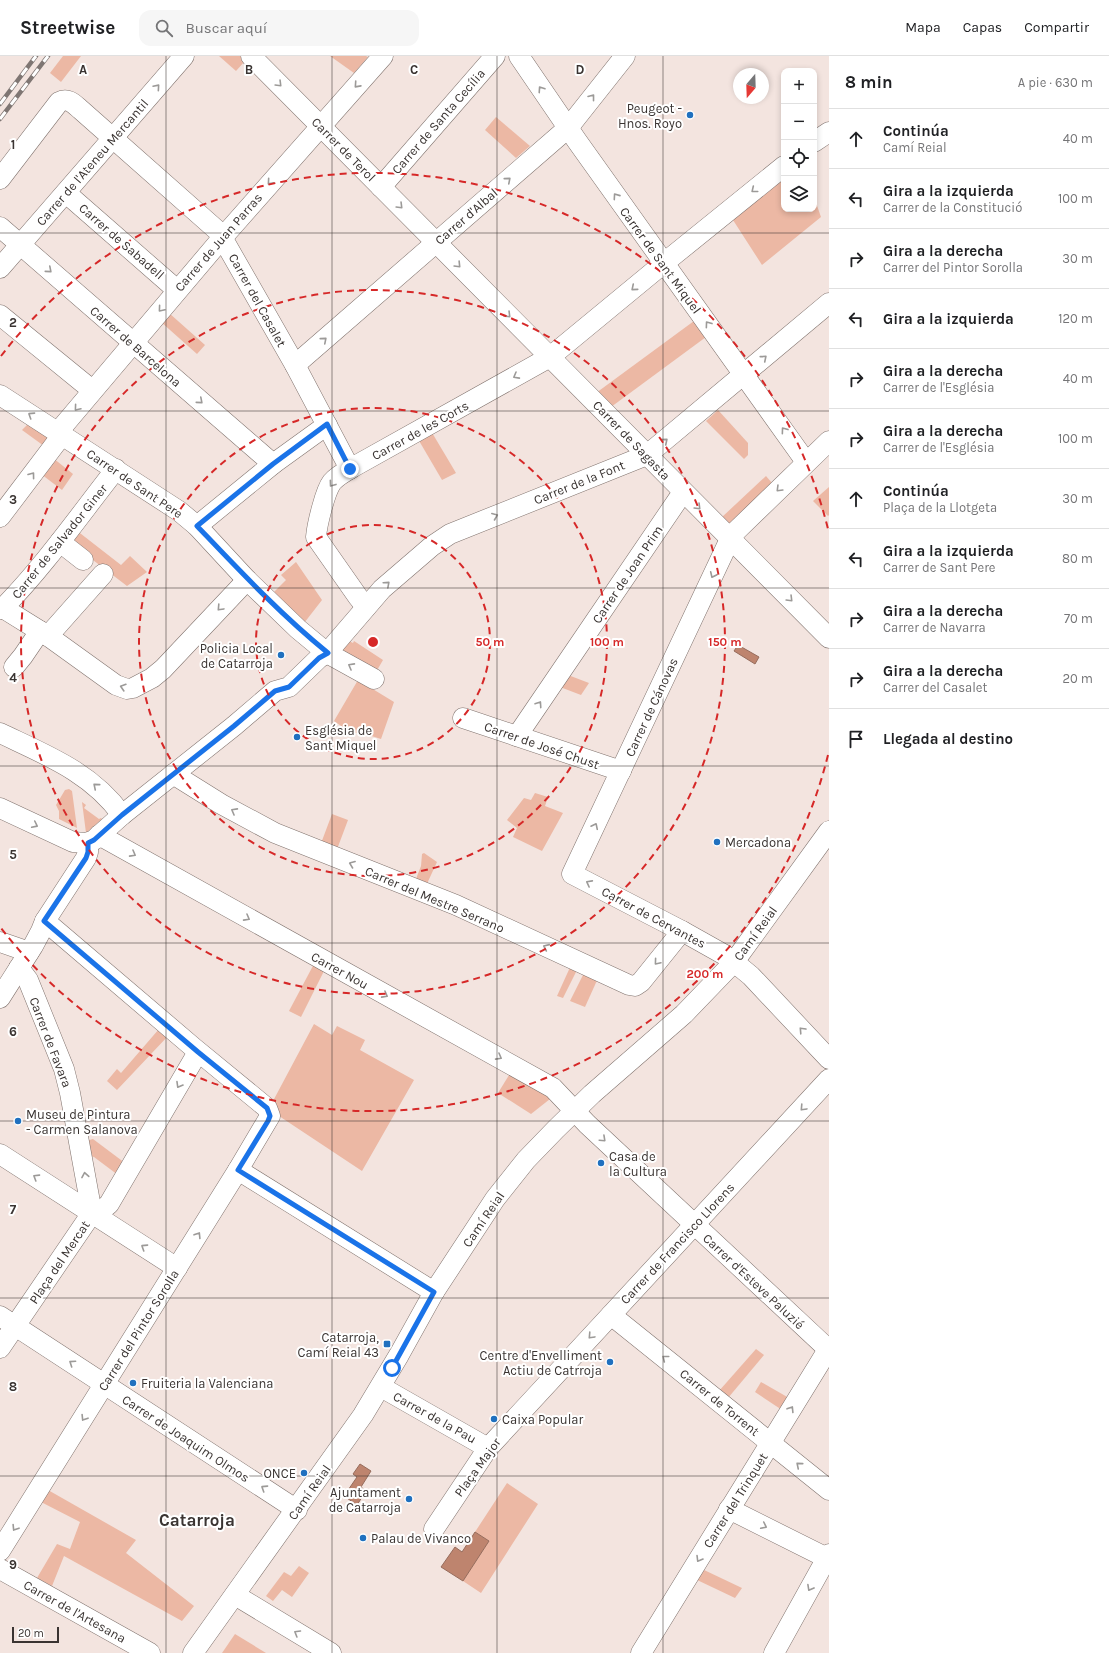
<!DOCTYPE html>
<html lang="es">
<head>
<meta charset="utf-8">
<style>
  body { margin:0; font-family:Karla,sans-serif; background:#f6f6f6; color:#202124 }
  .controls { position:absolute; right:12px; top:12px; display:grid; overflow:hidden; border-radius:8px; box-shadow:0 2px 6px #0003 }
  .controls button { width:36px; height:36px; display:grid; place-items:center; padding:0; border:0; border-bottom:1px solid #e0e0e0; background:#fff; color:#202124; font:20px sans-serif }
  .compass { position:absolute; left:733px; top:12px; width:36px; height:36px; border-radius:50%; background:#fff; box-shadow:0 2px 6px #0003; rotate:199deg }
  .scale { position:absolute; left:12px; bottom:10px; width:47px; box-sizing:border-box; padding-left:4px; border:2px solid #3a3432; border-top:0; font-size:11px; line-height:14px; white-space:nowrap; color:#3a3432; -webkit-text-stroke:3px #fff; paint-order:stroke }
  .stop { position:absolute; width:12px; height:12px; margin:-9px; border:3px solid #1a73e8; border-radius:50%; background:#fff }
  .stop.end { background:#1a73e8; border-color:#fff; box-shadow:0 1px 4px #0008 }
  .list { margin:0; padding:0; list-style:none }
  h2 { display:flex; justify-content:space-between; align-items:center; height:52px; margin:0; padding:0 16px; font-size:17px }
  h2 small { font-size:13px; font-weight:400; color:#757577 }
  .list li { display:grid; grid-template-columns:26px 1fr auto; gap:12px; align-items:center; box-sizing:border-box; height:60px; padding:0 16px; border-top:1px solid #e0e0e0 }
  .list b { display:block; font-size:15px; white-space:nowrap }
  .list p { margin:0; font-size:13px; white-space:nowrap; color:#757577 }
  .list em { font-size:13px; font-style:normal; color:#757577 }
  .icon { flex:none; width:22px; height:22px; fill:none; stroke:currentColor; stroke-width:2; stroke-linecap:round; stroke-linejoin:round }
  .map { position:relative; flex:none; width:829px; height:1597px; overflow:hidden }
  header { display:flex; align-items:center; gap:24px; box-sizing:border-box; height:56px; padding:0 20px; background:#fff; border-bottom:1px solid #e0e0e0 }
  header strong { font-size:19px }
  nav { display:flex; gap:22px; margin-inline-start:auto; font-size:14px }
  .search { width:280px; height:36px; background:#f6f6f6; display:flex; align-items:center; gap:10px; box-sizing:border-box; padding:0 14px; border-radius:12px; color:#757577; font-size:15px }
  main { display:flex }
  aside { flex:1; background:#fff }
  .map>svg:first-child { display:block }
</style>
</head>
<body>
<header>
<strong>Streetwise</strong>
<div class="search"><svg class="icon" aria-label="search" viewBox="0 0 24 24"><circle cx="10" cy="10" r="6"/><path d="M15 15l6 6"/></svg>Buscar aquí</div>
<nav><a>Mapa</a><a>Capas</a><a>Compartir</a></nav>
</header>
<main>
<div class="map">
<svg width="829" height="1597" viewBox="0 0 829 1597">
  <rect width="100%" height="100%" fill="#f3e4df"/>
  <!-- green -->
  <g fill="#ecb8a4">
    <polygon points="63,0 81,0 61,26 50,17"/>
    <polygon points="219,0 240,0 245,5 236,15"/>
    <polygon points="330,0 366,0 368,1 354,17"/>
    <polygon points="496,61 530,90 516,102 485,74"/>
    <polygon points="784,122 784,153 814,153 814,141 821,161 762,209 733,164"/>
    <polygon points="169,257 205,289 197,298 161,266"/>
    <polygon points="694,265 706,281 611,351 596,337"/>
    <polygon points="718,354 748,387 748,399 744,403 706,365"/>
    <polygon points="31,365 53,379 44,390 22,374"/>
    <polygon points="431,375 456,417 442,424 418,383"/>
    <polygon points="53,402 73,418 62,434 41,418"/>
    <polygon points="766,420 772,427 732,472 721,462"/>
    <polygon points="829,431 829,459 828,460 813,445"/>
    <polygon points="76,474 121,509 130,500 147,516 127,530 68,485"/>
    <polygon points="296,506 322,544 301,571 270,540 286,524 281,519"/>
    <polygon points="349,585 353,587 354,585 383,604 376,616 341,597"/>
    <polygon points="568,619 589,627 581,639 560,631"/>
    <polygon points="358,624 394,646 381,683 362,677 351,677 334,665"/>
    <polygon points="69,733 72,735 77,772 59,763 59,755 56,749 65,734"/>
    <polygon points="535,737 548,741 545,750 563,757 542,795 513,781 517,772 507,764 524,742 531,744"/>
    <polygon points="82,746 86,749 84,752 99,763 101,762 102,763 86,777"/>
    <polygon points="332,758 348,764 336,796 320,790"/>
    <polygon points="424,797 437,806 425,832 414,828 421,810 422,798"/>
    <polygon points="315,906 325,913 301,961 289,955"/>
    <polygon points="572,907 579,910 563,942 557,940"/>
    <polygon points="586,913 599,920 585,951 570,945"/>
    <polygon points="314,968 332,979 337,970 365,984 360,994 414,1024 362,1115 279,1060 273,1045"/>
    <polygon points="159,973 168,980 117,1034 107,1025 117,1013 121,1017"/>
    <polygon points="511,1016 551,1038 550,1043 531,1058 498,1037"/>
    <polygon points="93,1083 125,1107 118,1119 94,1101 90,1100 86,1085"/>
    <polygon points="756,1293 764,1299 728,1342 719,1335"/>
    <polygon points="761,1326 789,1342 782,1354 755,1336"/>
    <polygon points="507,1427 538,1448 481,1537 463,1525 489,1485 475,1476"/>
    <polygon points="48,1434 136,1484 126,1497 194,1550 182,1565 64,1500 52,1530 37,1522 57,1488 70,1493 80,1466 41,1446"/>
    <polygon points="299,1510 309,1517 292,1541 282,1534 273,1545 266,1540 284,1516 291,1520"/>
    <polygon points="702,1513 742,1532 735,1542 695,1523"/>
    <polygon points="235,1578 266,1597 222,1597"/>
  </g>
  <!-- water -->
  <g fill="#be846e" stroke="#966c5c">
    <polygon points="738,589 759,601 755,608 734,595"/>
    <polygon points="360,1408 371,1415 361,1431 366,1435 357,1449 344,1440 357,1421 353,1418"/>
    <polygon points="475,1476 489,1485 463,1525 441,1511 455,1491 462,1496"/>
  </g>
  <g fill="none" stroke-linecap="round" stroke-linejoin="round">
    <!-- minor casing -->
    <g stroke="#80736e" stroke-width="21">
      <g id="minor">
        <polyline points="251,0 829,582"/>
        <polyline points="519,0 577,85 806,406"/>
        <polyline points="814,86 829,76"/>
        <path d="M0,123L59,46C68,41 74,48 81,54L219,176L295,309L350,413"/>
        <polyline points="381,131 495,0"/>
        <polyline points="66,137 177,234"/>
        <polyline points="0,171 273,408"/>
        <polyline points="0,212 184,0"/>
        <polyline points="0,259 92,334"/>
        <polyline points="295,309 568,72 625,0"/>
        <polyline points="0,339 179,455 197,470 247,524 298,573 327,597 374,623"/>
        <polyline points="58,376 223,181 383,0"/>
        <polyline points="829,385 735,476 730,483 572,818 682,875 723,898 734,906 751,920 829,1003"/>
        <polyline points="0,461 62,379"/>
        <polyline points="197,470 273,408 327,369"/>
        <polyline points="60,486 83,504"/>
        <path d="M366,551L358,541L316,481C317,469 325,435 332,426C338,419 348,414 355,410L550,301L664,207L784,110"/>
        <polyline points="3,552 48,580 116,629 127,633 133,632 152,622 163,613 247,524"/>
        <path d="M0,553L3,552C45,509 79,460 116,413"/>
        <polyline points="48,580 103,518"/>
        <polyline points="14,611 23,600 40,575"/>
        <polyline points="463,662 621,715"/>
        <path d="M0,677C46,699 91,716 122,759"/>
        <polyline points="517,680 683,436"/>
        <polyline points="173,718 221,748 275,777 456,849 629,929 635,930 641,926 682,875"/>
        <polyline points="0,752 73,786 86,787 94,784 122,759 234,670 275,635 289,631 319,602 327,597 382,533 432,490 450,478 647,399 829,247"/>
        <polyline points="99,779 553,1032 587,1068 829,1294"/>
        <polyline points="0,886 29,896"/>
        <polyline points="19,912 28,924 64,1013 70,1037 92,1157"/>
        <polyline points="0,942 33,890 41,875 45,865 86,802 88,796 88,787"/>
        <polyline points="0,1098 177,1212"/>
        <polyline points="238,1114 434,1236"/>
        <polyline points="92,1157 102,1154 109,1148 198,996"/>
        <polyline points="611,1259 829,1434"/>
        <polyline points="0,1260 297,1454"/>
        <polyline points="0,1292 92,1157"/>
        <polyline points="381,1331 488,1392"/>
        <polyline points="729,1453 829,1503"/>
        <polyline points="434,1473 488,1392 829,1023"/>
        <polyline points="0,1495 238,1114 270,1060 267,1052 194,992 45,865"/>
        <polyline points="0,1513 150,1597"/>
        <polyline points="235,1539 331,1597"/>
        <polyline points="193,1597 363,1359 399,1299 434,1236 495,1143 526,1104 556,1073 592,1038 684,958 734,906 829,775"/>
        <polyline points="641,1597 829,1292"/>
        <polyline points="774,1597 829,1498"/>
      </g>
    </g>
    <!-- minor -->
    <use href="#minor" stroke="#fff" stroke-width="20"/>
    <!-- rail casing -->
    <g stroke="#7f7673" stroke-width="4.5">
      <g id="rail">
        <polyline points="0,48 36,0"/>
        <polyline points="0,63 48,0"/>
      </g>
    </g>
    <!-- rail -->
    <use href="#rail" stroke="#fff" stroke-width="3" stroke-dasharray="9" stroke-linecap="butt"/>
  </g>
  <!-- one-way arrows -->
  <defs><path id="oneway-chevron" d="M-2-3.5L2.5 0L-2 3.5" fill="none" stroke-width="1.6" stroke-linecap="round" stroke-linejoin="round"/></defs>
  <g stroke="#9c9a98">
    <use href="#oneway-chevron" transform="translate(279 28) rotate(45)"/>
    <use href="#oneway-chevron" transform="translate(357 29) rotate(132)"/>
    <use href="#oneway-chevron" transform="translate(157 31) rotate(-49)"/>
    <use href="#oneway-chevron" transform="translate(541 33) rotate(-124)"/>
    <use href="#oneway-chevron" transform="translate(592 41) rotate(-52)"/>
    <use href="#oneway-chevron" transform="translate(508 124) rotate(-41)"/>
    <use href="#oneway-chevron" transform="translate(270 126) rotate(131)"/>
    <use href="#oneway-chevron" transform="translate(754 134) rotate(141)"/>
    <use href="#oneway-chevron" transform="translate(616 140) rotate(-125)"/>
    <use href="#oneway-chevron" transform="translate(400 150) rotate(45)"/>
    <use href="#oneway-chevron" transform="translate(458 209) rotate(46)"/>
    <use href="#oneway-chevron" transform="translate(49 214) rotate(41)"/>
    <use href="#oneway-chevron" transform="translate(634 232) rotate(140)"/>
    <use href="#oneway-chevron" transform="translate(161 253) rotate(130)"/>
    <use href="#oneway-chevron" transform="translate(508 259) rotate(45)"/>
    <use href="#oneway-chevron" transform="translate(708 268) rotate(-126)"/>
    <use href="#oneway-chevron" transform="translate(324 284) rotate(-41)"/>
    <use href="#oneway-chevron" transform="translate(764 302) rotate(-40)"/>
    <use href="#oneway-chevron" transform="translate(516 320) rotate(151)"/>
    <use href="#oneway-chevron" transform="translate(200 345) rotate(41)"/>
    <use href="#oneway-chevron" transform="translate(77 352) rotate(130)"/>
    <use href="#oneway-chevron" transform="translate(31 359) rotate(-147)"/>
    <use href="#oneway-chevron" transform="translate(784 374) rotate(-126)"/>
    <use href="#oneway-chevron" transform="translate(665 385) rotate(-40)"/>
    <use href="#oneway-chevron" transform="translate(32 419) rotate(-53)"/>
    <use href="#oneway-chevron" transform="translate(332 428) rotate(126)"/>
    <use href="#oneway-chevron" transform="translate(779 433) rotate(135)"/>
    <use href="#oneway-chevron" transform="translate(698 451) rotate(45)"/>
    <use href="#oneway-chevron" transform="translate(495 460) rotate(-22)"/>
    <use href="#oneway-chevron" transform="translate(713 519) rotate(115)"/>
    <use href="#oneway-chevron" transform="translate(387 528) rotate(-42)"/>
    <use href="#oneway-chevron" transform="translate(790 543) rotate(45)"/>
    <use href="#oneway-chevron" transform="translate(220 552) rotate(133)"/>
    <use href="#oneway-chevron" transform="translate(351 610) rotate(-151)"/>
    <use href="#oneway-chevron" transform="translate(123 631) rotate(-163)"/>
    <use href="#oneway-chevron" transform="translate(539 648) rotate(-56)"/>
    <use href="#oneway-chevron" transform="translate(96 730) rotate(-140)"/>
    <use href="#oneway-chevron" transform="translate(234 755) rotate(-151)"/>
    <use href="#oneway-chevron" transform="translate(35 769) rotate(26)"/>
    <use href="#oneway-chevron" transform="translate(595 770) rotate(-64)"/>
    <use href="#oneway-chevron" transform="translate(133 798) rotate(29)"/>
    <use href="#oneway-chevron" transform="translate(352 808) rotate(-159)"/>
    <use href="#oneway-chevron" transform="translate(589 827) rotate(-152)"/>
    <use href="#oneway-chevron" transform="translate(247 862) rotate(29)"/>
    <use href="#oneway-chevron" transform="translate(546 891) rotate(-156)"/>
    <use href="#oneway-chevron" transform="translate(657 906) rotate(130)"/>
    <use href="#oneway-chevron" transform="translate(385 939) rotate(29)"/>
    <use href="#oneway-chevron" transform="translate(802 974) rotate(-133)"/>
    <use href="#oneway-chevron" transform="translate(499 1001) rotate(29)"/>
    <use href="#oneway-chevron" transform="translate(179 1029) rotate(120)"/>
    <use href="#oneway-chevron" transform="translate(803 1052) rotate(133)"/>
    <use href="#oneway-chevron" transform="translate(603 1083) rotate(43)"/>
    <use href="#oneway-chevron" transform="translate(85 1119) rotate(-100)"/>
    <use href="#oneway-chevron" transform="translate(36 1121) rotate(-148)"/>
    <use href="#oneway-chevron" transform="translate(198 1179) rotate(-58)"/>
    <use href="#oneway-chevron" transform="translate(144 1191) rotate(-147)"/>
    <use href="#oneway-chevron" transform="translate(591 1280) rotate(133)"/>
    <use href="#oneway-chevron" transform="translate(665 1302) rotate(-141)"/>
    <use href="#oneway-chevron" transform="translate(72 1307) rotate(-146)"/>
    <use href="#oneway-chevron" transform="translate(791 1353) rotate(-58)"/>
    <use href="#oneway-chevron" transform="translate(84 1362) rotate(122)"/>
    <use href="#oneway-chevron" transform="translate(799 1409) rotate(-140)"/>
    <use href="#oneway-chevron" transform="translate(264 1432) rotate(-147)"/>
    <use href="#oneway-chevron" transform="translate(764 1470) rotate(26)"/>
    <use href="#oneway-chevron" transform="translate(15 1472) rotate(122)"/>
    <use href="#oneway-chevron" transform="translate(699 1503) rotate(121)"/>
    <use href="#oneway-chevron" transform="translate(810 1532) rotate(119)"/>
    <use href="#oneway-chevron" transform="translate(297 1577) rotate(-149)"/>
  </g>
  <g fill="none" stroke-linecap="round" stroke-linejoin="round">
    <!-- route -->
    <path stroke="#1a73e8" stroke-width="5" d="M350,413L327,368L273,408L197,470C239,514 280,558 328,597L319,602L289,631L275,635L234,670L122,759L94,784L88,787V796L86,802L44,865L198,996L267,1052L270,1060L268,1065L238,1114L434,1236L392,1312"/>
  </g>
  <!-- grid -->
  <path fill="none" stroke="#3a3432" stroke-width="1" stroke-opacity="0.55" d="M166,0V1597M332,0V1597M497,0V1597M663,0V1597M0,177H829M0,355H829M0,532H829M0,710H829M0,887H829M0,1065H829M0,1242H829M0,1420H829"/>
  <!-- distance rings -->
  <g fill="none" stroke="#d62828" stroke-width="2" stroke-dasharray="7 5">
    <circle cx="373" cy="586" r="117"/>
    <circle cx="373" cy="586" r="234"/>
    <circle cx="373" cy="586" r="352"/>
    <path d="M828 699A469 469 0 0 1 1 872M1 300A469 469 0 0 1 828 473"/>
  </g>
  <!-- markers -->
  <g fill="#1f70bf" stroke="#fff" stroke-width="1.5">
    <circle cx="690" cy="59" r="4"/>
    <circle cx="281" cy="599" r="4"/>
    <circle cx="297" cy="681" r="4"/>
    <circle cx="717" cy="786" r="4"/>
    <circle cx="18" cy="1065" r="4"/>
    <circle cx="601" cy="1107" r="4"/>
    <rect x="383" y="1284" width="8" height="8" rx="2"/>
    <circle cx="610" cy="1306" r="4"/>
    <circle cx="133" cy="1327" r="4"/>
    <circle cx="494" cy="1363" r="4"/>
    <circle cx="304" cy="1417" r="4"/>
    <circle cx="409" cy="1443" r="4"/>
    <circle cx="363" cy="1482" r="4"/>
  </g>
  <g text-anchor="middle" stroke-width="4" stroke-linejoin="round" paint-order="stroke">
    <!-- poi labels -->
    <g font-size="13" fill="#3a3432" stroke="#fff" text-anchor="start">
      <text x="682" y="57" text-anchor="end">Peugeot -<tspan x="682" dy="15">Hnos. Royo</tspan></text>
      <text x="273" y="597" text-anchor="end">Policia Local<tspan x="273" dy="15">de Catarroja</tspan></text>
      <text x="305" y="679">Església de<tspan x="305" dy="15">Sant Miquel</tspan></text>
      <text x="725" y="791">Mercadona</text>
      <text x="26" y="1063">Museu de Pintura<tspan x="26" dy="15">- Carmen Salanova</tspan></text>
      <text x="609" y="1105">Casa de<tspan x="609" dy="15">la Cultura</tspan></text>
      <text x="379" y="1286" text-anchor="end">Catarroja,<tspan x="379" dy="15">Camí Reial 43</tspan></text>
      <text x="602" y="1304" text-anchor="end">Centre d'Envelliment<tspan x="602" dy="15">Actiu de Catrroja</tspan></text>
      <text x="141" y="1332">Fruiteria la Valenciana</text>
      <text x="502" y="1368">Caixa Popular</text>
      <text x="296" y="1422" text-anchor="end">ONCE</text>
      <text x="401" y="1441" text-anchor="end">Ajuntament<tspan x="401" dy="15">de Catarroja</tspan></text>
      <text x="371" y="1487">Palau de Vivanco</text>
    </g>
    <!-- street labels -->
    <g font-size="13" fill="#3a3432" stroke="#fff">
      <text transform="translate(438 65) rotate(-49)" y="5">Carrer de Santa Cecília</text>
      <text transform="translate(344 93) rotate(45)" y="5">Carrer de Terol</text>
      <text transform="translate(92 106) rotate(-49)" y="5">Carrer de l'Ateneu Mercantil</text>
      <text transform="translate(466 160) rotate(-41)" y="5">Carrer d'Albal</text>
      <text transform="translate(122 185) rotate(41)" y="5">Carrer de Sabadell</text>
      <text transform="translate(218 186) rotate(-49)" y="5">Carrer de Juan Parras</text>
      <text transform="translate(661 204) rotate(54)" y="5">Carrer de Sant Miquel</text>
      <text transform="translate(258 244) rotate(61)" y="5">Carrer del Casalet</text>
      <text transform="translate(136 290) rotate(41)" y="5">Carrer de Barcelona</text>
      <text transform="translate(420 374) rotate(-29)" y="5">Carrer de les Corts</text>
      <text transform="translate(632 384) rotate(46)" y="5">Carrer de Sagasta</text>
      <text transform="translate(579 426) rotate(-22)" y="5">Carrer de la Font</text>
      <text transform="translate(135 427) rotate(34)" y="5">Carrer de Sant Pere</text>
      <text transform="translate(59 485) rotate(-51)" y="5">Carrer de Salvador Giner</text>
      <text transform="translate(627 518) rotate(-56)" y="5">Carrer de Joan Prim</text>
      <text transform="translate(651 651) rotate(-65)" y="5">Carrer de Cánovas</text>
      <text transform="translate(542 689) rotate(19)" y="5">Carrer de José Chust</text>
      <text transform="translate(435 843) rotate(23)" y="5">Carrer del Mestre Serrano</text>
      <text transform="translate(654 861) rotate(28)" y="5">Carrer de Cervantes</text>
      <text transform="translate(755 877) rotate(-54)" y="5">Camí Reial</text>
      <text transform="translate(340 914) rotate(29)" y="5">Carrer Nou</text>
      <text transform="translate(51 986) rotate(69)" y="5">Carrer de Favara</text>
      <text transform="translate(483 1163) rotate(-56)" y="5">Camí Reial</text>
      <text transform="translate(677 1187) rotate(-47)" y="5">Carrer de Francisco Llorens</text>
      <text transform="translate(59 1206) rotate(-56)" y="5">Plaça del Mercat</text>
      <text transform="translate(754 1225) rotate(43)" y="5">Carrer d'Esteve Paluzié</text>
      <text transform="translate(138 1274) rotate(-58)" y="5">Carrer del Pintor Sorolla</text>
      <text transform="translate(720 1346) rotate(39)" y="5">Carrer de Torrent</text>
      <text transform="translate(435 1361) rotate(29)" y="5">Carrer de la Pau</text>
      <text transform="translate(186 1382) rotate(33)" y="5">Carrer de Joaquim Olmos</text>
      <text transform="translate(477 1411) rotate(-54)" y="5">Plaça Major</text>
      <text transform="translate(309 1436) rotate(-55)" y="5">Camí Reial</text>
      <text transform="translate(735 1444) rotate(-58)" y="5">Carrer del Trinquet</text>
      <text transform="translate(75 1555) rotate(29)" y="5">Carrer de l'Artesana</text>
    </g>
    <!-- district labels -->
    <g font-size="17" font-weight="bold" fill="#3a3432" stroke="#fff">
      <text x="197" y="1470">Catarroja</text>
    </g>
  </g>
  <g font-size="13" text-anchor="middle" font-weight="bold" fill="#3a3432" stroke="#fff" stroke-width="4" stroke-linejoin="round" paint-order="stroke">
    <text x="83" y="18">A</text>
    <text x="249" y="18">B</text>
    <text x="414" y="18">C</text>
    <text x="580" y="18">D</text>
    <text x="13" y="93">1</text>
    <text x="13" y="271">2</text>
    <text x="13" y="448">3</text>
    <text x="13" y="626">4</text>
    <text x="13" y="803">5</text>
    <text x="13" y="980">6</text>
    <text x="13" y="1158">7</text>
    <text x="13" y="1335">8</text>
    <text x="13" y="1513">9</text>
  </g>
  <circle cx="373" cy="586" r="6" fill="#d62828" stroke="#fff" stroke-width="2"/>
  <g font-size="12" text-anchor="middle" font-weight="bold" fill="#d62828" stroke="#fff" stroke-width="4" stroke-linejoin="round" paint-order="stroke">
    <text x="490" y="590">50 m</text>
    <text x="607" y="590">100 m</text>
    <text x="725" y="590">150 m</text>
    <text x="705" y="922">200 m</text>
  </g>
</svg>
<div class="controls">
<button>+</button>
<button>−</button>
<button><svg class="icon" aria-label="locate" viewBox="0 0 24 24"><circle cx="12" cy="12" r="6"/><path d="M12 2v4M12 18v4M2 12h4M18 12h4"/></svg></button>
<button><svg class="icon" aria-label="layers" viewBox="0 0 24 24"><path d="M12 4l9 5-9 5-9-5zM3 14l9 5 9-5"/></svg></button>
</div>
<svg class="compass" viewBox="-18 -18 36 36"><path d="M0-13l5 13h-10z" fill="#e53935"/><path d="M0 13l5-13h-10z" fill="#757577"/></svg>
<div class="scale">20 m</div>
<div class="stop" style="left:392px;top:1312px"></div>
<div class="stop end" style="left:350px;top:413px"></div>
</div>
<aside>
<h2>8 min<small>A pie · 630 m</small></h2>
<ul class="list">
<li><svg class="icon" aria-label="ahead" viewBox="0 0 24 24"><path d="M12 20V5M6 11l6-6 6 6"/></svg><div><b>Continúa</b><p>Camí Reial</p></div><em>40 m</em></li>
<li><svg class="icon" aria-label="left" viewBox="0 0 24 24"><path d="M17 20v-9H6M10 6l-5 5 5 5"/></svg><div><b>Gira a la izquierda</b><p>Carrer de la Constitució</p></div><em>100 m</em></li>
<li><svg class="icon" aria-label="right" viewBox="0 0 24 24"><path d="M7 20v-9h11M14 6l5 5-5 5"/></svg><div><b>Gira a la derecha</b><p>Carrer del Pintor Sorolla</p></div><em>30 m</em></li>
<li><svg class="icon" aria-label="left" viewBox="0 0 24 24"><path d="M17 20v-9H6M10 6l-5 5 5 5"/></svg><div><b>Gira a la izquierda</b></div><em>120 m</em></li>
<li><svg class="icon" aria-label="right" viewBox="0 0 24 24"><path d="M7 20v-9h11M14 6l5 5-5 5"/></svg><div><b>Gira a la derecha</b><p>Carrer de l'Església</p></div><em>40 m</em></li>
<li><svg class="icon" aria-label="right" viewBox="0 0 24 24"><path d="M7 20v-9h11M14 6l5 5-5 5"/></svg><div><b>Gira a la derecha</b><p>Carrer de l'Església</p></div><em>100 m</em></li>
<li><svg class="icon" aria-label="ahead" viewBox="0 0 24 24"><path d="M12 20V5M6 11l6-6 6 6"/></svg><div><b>Continúa</b><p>Plaça de la Llotgeta</p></div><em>30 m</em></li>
<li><svg class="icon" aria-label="left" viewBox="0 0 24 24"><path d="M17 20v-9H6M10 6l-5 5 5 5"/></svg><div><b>Gira a la izquierda</b><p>Carrer de Sant Pere</p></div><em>80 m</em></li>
<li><svg class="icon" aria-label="right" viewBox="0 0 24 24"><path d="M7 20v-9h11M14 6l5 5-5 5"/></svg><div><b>Gira a la derecha</b><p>Carrer de Navarra</p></div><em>70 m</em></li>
<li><svg class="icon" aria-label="right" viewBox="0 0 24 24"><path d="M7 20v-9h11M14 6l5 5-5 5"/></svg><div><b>Gira a la derecha</b><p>Carrer del Casalet</p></div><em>20 m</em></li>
<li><svg class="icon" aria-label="arrive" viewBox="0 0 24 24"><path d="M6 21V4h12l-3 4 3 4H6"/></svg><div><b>Llegada al destino</b></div></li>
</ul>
</aside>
</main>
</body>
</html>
